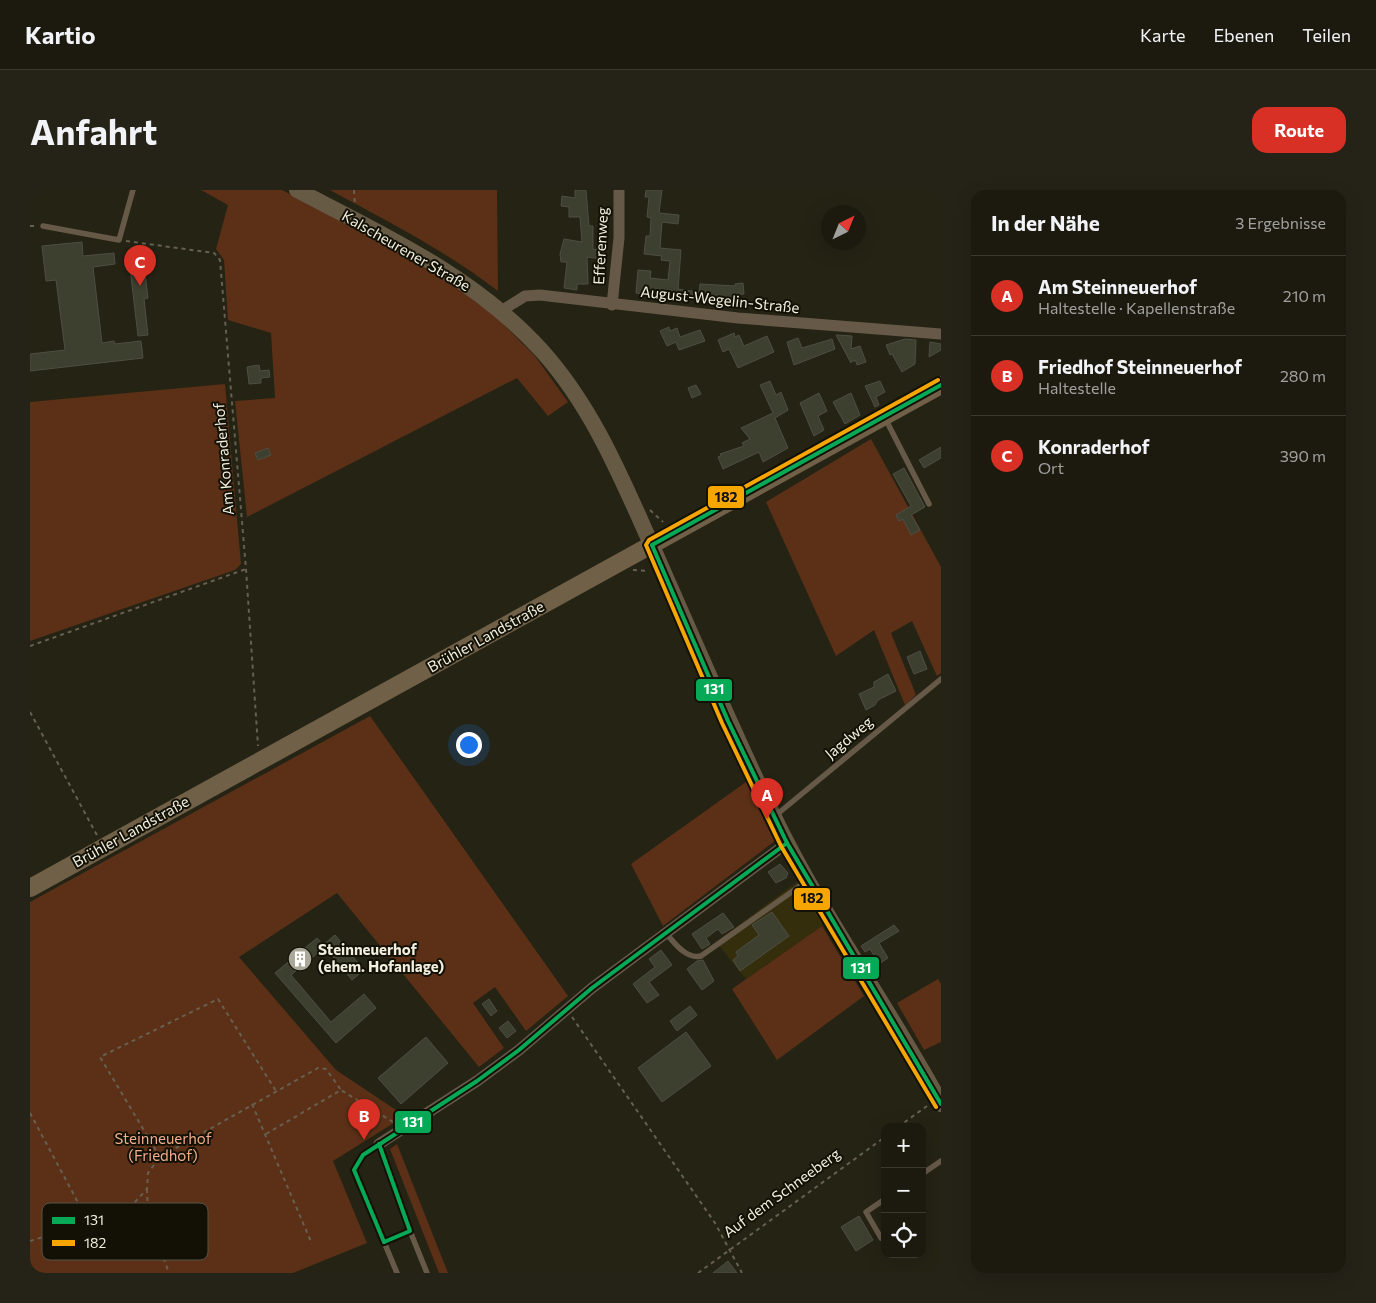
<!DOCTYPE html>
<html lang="de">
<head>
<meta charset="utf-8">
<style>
  body { margin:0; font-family:Commissioner,sans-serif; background:#252318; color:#f1f3f6 }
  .controls { position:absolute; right:15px; bottom:15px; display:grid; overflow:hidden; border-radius:10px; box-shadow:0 5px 20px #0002 }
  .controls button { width:45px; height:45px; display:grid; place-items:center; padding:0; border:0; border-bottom:1px solid #3a382f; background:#1c1a0f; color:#f1f3f6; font:25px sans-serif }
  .compass { position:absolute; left:791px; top:15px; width:45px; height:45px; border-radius:50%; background:#1c1a0f; box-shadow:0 5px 20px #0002; rotate:43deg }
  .you { position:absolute; left:438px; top:554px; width:18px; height:18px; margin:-12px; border:4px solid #fff; border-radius:50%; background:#1a73e8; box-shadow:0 0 0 8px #1a73e833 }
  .badge { display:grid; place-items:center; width:32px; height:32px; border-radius:50%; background:#d93025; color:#fff; font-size:16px; font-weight:700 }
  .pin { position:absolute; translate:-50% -41px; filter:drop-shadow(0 1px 2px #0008) }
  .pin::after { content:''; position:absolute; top:26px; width:18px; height:15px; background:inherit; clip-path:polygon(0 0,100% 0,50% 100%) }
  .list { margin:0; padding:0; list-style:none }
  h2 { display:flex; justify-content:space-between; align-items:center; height:65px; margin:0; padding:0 20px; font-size:21px }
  h2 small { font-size:16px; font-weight:400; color:#a0a19e }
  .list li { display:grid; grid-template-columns:32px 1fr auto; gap:15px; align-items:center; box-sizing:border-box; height:80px; padding:0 20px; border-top:1px solid #3a382f }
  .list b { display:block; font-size:19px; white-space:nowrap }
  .list p { margin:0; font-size:16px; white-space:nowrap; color:#a0a19e }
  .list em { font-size:16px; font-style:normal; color:#a0a19e }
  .icon { flex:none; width:28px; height:28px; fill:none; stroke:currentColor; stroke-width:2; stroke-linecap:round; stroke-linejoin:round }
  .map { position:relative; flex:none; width:911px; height:1083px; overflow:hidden; border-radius:15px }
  header { display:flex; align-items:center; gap:30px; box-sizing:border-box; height:70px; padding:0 25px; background:#1c1a0f; border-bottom:1px solid #3a382f }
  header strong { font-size:24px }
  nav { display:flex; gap:28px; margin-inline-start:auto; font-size:18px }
  .intro { display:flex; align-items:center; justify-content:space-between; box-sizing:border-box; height:120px; padding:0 30px }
  h1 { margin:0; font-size:35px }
  .button { padding:12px 22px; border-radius:15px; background:#d93025; color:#fff; font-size:18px; font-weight:700 }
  main { display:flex; gap:30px; padding:0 30px }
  aside { flex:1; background:#1c1a0f; border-radius:15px; box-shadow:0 5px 20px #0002 }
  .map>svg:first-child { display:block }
</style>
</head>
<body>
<header>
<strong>Kartio</strong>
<nav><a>Karte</a><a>Ebenen</a><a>Teilen</a></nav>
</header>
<div class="intro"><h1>Anfahrt</h1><a class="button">Route</a></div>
<main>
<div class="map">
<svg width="911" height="1083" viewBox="0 0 911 1083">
  <rect width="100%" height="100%" fill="#252314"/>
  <!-- built -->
  <polygon fill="#352e0c" points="768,691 793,731 792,736 716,789 686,752"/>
  <!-- green -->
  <g fill="#5b3017">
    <polygon points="171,0 252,0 351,52 415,89 464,125 505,166 538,212 518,226 487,188 217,327 205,211 245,208 241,143 198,130 194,70 186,59 198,15"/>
    <path d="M300,0H467L468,101C416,61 357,31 300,0Z"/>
    <polygon points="195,194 211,374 205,380 0,451 0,212"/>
    <polygon points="841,249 911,377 911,483 907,486 882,431 861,443 886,505 875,515 844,440 806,466 736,312"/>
    <polygon points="340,526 538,806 496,841 465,797 443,813 474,858 449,877 307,703 209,767 306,880 375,926 303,971 337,1053 263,1083 0,1083 0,712"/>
    <polygon points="716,592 746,650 633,736 601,674"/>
    <polygon points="792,736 834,806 747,870 702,799"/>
    <polygon points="908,789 911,794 911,852 894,860 867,813"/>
    <polygon points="367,954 418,1083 409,1083 360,959"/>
  </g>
  <!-- building -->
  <g fill="#3d3f2f" stroke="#4e4e42">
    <polygon points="545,0 556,0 559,36 563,36 563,59 574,61 573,69 557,67 558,94 547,94 547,100 534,98 537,72 531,72 530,64 534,49 552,52 550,27 539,27 539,17 531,16 532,6 545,8"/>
    <polygon points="616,0 632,0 629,23 649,25 648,34 632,32 630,58 651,60 648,99 669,102 670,94 705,96 705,94 713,93 714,104 703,105 702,114 606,103 608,80 621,81 620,88 638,90 640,71 631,70 632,66 614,64 616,46 620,46 621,28 617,27 619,7 615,7"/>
    <polygon points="52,52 53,66 84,63 85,74 63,77 72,153 84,151 85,154 111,151 113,168 0,181 0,164 35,160 26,90 16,91 12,56"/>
    <polygon points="109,59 111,83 115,83 118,108 114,109 118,145 108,146 98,61"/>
    <polygon points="639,137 640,141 647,138 650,147 670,140 675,151 649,160 646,152 637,156 630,141"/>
    <polygon points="704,143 705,147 709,145 714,156 737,146 744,162 708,178 699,159 693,162 688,150"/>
    <polygon points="806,145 822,146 821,159 830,156 836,172 827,175 826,171 821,171 821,173"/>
    <polygon points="768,148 772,158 802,149 805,159 764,175 757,152"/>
    <polygon points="875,149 886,150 885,174 872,182 862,164 860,165 856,155"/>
    <polygon points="900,152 911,154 911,160 899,167"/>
    <polygon points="229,175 230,181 239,180 240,187 231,188 231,193 219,194 217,177"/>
    <polygon points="740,191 746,205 751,202 758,220 745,228 758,258 733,272 729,262 693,279 688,267 691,266 690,264 714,256 712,253 720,249 711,238 743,223 730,195"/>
    <polygon points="850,191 855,202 846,207 849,215 845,217 835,196"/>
    <polygon points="666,195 671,204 662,208 658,198"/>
    <polygon points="789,203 797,221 788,226 794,240 784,246 770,213"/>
    <polygon points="821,203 830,225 815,234 803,212"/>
    <polygon points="911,257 911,268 894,278 889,270"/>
    <polygon points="238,258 241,265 228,270 225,263"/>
    <polygon points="874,278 895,317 881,325 890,340 881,345 873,329 869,331 866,325 881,316 863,284"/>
    <polygon points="890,461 897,479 884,484 877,467"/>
    <polygon points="858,484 866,501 848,510 845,515 836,520 829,504 844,497 844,492"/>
    <polygon points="750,674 758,683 756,688 746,693 738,682"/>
    <polygon points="742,722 759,746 710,781 703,770 708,766 706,762 729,745 722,735"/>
    <polygon points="693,723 704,737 692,744 688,739 676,748 680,754 672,759 662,744"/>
    <polygon points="864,735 869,741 849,753 858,768 849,774 840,759 835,762 831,756"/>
    <polygon points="305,745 334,780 322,790 295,757 261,785 301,832 334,804 346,818 306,853 245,783 287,748 293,755"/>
    <polygon points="631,760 642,775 619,792 629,805 617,813 603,794 625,777 619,769"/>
    <polygon points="673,770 684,791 672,800 657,779 667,771"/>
    <polygon points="459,809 467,821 461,826 452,814"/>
    <polygon points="660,816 667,825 647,841 640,831"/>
    <polygon points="478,831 486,841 477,848 469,838"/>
    <polygon points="656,842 681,876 632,912 608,878"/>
    <polygon points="396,847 418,873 371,914 348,888"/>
    <polygon points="829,1026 843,1050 826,1061 811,1037"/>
    <polygon points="698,1071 707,1083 683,1083"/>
  </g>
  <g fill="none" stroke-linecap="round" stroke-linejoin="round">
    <!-- path -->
    <g stroke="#675f50" stroke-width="2" stroke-dasharray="4 4" stroke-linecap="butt">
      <polyline points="324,0 325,15"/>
      <polyline points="0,36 6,36"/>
      <polyline points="96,51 184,63 190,70 216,379 228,556"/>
      <polyline points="620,320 633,332"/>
      <polyline points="603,380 618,381"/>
      <polyline points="0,456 216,379"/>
      <polyline points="0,522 68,647"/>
      <polyline points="542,827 685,1033 712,1083"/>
      <polyline points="222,914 282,1054"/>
      <polyline points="0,923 59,1033"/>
      <polyline points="868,937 897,916"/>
      <polyline points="236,944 311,900 363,932"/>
      <polyline points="130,967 70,867 188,809 246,901"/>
      <polyline points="117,999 118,1027 139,1083"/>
      <polyline points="0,1051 59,1033 105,1012 117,999 118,983 130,967 288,878 296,879 311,900"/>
      <polyline points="668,1083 855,947"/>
    </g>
    <!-- service -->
    <g stroke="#665948" stroke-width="5.5">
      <polyline points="13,36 89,50 103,0"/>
      <polyline points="855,228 899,314"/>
      <polyline points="745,626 911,489"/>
      <path d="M636,743C644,753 657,770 671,766L777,691"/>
      <polyline points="892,984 911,971"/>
      <polyline points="380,1041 397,1083"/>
      <polyline points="851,1048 836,1022 855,1009"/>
      <polyline points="354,1052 380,1041 349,954 333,965 324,980 367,1083"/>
    </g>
    <!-- minor -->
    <g stroke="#665948" stroke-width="11">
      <polyline points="582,115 589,48 589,0"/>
      <polyline points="471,121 495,106 510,105 708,128 911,144"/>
      <polyline points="349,954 447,891 489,860 562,798 757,653"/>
    </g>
    <!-- secondary -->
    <path stroke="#665a45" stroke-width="16" d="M267,0C354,45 445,87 512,161C563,218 591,287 622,356C662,446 700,536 743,625C791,725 858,816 911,914"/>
    <!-- primary -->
    <polyline stroke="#6f6047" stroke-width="18" points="0,698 911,195"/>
    <!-- bus-1 casing -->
    <g stroke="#131106" stroke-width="8">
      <g id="bus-1">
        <polyline points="622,355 698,531 757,653 911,914"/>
        <polyline points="622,355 911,195"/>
        <polyline points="349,954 380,1041 354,1052"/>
        <polyline points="354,1052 324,980 333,965 447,891 489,860 562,798 757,653"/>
      </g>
    </g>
    <!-- bus-2 casing -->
    <g stroke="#131106" stroke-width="8">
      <polyline id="bus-2" points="906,917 751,656 692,533 616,355 619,350 908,190"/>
    </g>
    <!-- bus-1 -->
    <use href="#bus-1" stroke="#06aa56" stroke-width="4"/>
    <!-- bus-2 -->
    <use href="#bus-2" stroke="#f7a600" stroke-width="4"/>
  </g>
  <!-- icons -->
  <defs>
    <g id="building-disc" transform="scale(1.25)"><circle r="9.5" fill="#aaa898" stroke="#131106"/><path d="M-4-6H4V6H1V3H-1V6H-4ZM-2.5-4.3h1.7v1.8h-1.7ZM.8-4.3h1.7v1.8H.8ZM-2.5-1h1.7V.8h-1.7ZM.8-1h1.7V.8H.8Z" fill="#fff"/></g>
  </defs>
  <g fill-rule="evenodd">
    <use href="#building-disc" x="270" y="769"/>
  </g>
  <g text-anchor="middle" stroke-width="4" stroke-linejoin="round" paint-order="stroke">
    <!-- street labels -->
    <g font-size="15" fill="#f2efdf" stroke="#131106">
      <text transform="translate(571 56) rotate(-87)" y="5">Efferenweg</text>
      <text transform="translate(376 61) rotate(30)" y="5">Kalscheurener Straße</text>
      <text transform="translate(690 110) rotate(6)" y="5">August-Wegelin-Straße</text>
      <text transform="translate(194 269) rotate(-95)" y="5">Am Konraderhof</text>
      <text transform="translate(456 447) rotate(-29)" y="5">Brühler Landstraße</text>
      <text transform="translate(819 548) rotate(-40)" y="5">Jagdweg</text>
      <text transform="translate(101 642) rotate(-29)" y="5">Brühler Landstraße</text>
      <text transform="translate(752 1003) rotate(-36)" y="5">Auf dem Schneeberg</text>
    </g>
    <!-- poi labels -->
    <g font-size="15" font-weight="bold" fill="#f2efdf" stroke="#131106" text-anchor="start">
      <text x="288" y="765">Steinneuerhof<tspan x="288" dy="17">(ehem. Hofanlage)</tspan></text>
    </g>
    <!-- park labels -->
    <g font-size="15" fill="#f2ad8b" stroke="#131106">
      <text x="133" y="954">Steinneuerhof<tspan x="133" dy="17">(Friedhof)</tspan></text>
    </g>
  </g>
  <!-- legend -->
  <rect x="12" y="1013" width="166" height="57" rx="8" fill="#131106" stroke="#565447" stroke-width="1"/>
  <rect x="22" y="1027" width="23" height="7" fill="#06aa56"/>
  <rect x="22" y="1050" width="23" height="6" fill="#f7a600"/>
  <g font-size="14" fill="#f2efdf">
    <text x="54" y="1035">131</text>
    <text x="54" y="1058">182</text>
  </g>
  <g stroke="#131106" stroke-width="2">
    <rect x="677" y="295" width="38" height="24" rx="5" fill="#f7a600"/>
    <rect x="665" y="488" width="38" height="24" rx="5" fill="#06aa56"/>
    <rect x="763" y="697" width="38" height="24" rx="5" fill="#f7a600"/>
    <rect x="812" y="766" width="38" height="24" rx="5" fill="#06aa56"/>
    <rect x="364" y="920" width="38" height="24" rx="5" fill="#06aa56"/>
  </g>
  <g font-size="14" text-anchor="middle" font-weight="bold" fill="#fff">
    <text x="684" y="504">131</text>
    <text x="831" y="783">131</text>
    <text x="383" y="937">131</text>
  </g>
  <g font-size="14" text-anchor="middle" font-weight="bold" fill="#111">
    <text x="696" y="312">182</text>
    <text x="782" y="713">182</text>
  </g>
</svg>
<div class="controls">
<button>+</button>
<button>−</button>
<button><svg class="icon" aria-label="locate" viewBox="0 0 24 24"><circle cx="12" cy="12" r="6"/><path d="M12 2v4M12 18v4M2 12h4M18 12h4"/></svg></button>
</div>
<svg class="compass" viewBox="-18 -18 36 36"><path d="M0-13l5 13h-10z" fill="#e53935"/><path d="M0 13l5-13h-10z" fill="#a0a19e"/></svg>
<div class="you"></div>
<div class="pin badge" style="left:737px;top:629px">A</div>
<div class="pin badge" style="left:334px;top:950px">B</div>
<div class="pin badge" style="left:110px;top:96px">C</div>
</div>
<aside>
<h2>In der Nähe<small>3 Ergebnisse</small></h2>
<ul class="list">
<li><span class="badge">A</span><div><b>Am Steinneuerhof</b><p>Haltestelle · Kapellenstraße</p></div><em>210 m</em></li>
<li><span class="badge">B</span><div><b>Friedhof Steinneuerhof</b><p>Haltestelle</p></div><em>280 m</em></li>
<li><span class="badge">C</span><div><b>Konraderhof</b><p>Ort</p></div><em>390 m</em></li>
</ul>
</aside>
</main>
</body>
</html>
